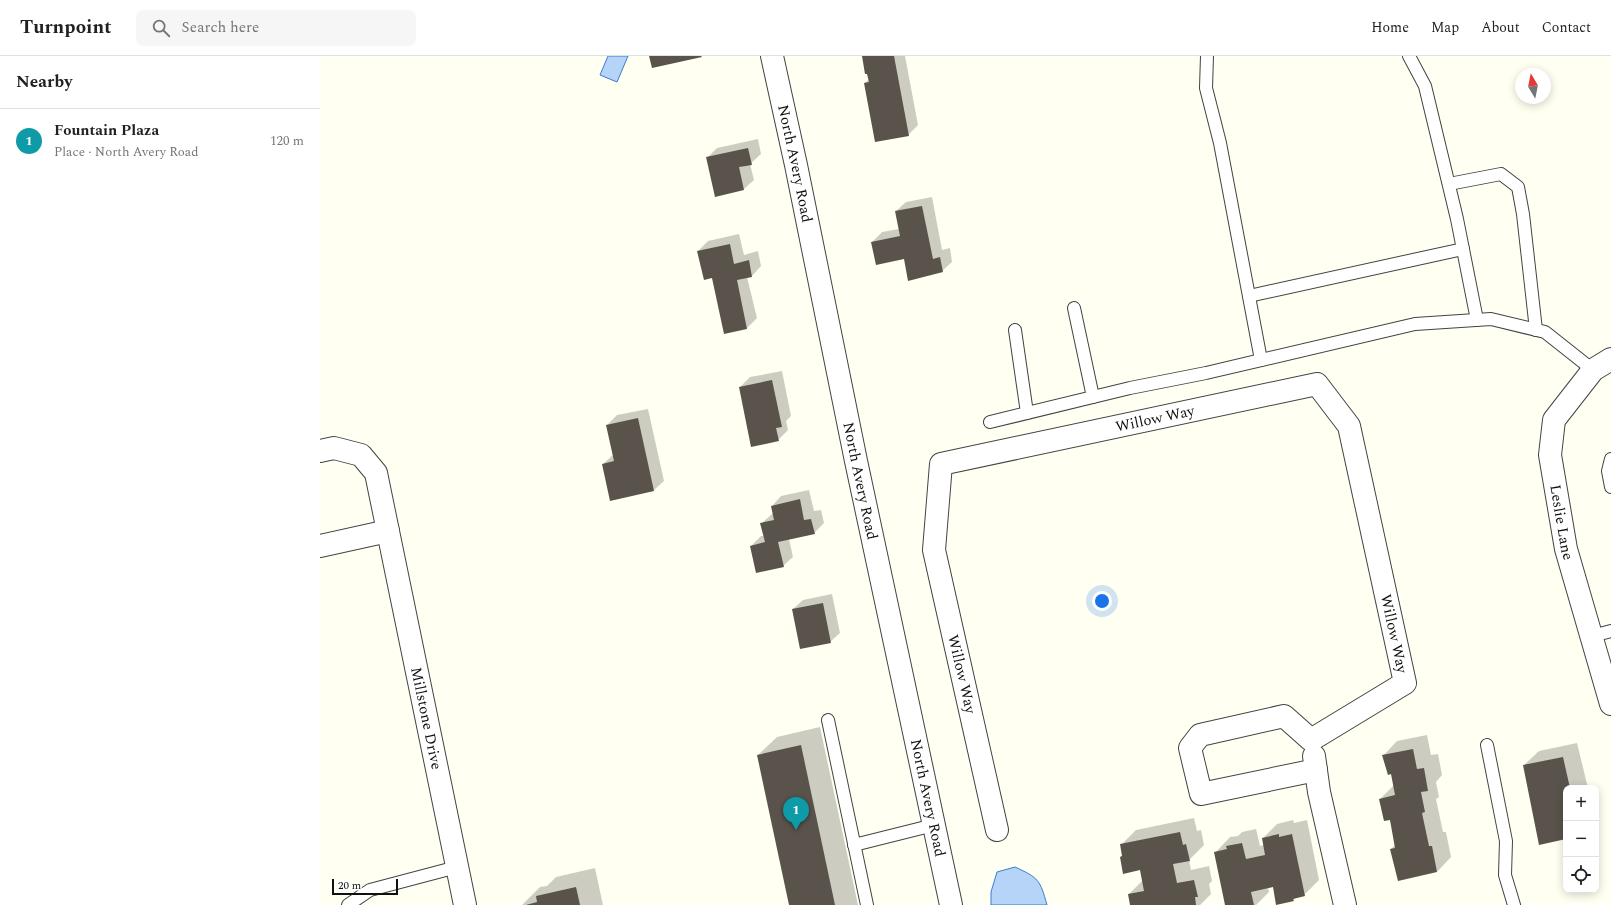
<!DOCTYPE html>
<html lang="en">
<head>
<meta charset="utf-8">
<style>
  body { margin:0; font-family:Spectral,serif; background:#f6f6f6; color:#202124 }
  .controls { position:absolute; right:12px; bottom:12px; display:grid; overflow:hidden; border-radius:8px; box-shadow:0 2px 10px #0003 }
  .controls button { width:36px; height:36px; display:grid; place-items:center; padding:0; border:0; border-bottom:1px solid #e0e0e0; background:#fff; color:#202124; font:20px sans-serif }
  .compass { position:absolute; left:1195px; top:12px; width:36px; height:36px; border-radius:50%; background:#fff; box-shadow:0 2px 10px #0003; rotate:350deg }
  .scale { position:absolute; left:12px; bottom:10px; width:66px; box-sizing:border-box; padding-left:4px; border:2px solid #101010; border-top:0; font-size:11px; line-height:14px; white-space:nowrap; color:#101010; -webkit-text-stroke:3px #fff; paint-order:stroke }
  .you { position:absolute; left:782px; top:545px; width:14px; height:14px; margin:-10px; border:3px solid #fff; border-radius:50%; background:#1a73e8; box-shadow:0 0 0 6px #1a73e833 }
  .badge { display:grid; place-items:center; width:26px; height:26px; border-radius:50%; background:#c43724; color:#fff; font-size:13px; font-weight:700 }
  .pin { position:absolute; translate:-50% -33px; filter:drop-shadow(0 1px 2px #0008) }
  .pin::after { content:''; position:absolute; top:21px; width:14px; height:12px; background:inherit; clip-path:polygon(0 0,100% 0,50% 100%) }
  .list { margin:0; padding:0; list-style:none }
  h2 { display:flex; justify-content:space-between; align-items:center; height:52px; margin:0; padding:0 16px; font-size:17px }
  h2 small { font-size:13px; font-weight:400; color:#757577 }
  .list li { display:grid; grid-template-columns:26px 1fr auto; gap:12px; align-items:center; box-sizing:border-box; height:64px; padding:0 16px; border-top:1px solid #e0e0e0 }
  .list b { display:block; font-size:15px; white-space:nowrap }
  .list p { margin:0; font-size:13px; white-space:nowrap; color:#757577 }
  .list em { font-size:13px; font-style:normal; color:#757577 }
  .icon { flex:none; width:22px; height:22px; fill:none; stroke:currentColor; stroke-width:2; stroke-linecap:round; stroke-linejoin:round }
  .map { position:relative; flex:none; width:1291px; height:849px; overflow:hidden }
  header { display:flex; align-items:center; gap:24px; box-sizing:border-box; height:56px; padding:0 20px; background:#fff; border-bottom:1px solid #e0e0e0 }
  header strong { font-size:19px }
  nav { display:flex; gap:22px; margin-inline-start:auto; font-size:14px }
  .search { width:280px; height:36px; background:#f6f6f6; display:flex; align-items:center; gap:10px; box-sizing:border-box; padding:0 14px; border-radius:8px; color:#757577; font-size:15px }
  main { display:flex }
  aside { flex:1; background:#fff }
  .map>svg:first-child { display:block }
</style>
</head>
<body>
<header>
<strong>Turnpoint</strong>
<div class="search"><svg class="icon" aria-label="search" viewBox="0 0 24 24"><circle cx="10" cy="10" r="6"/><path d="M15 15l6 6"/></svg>Search here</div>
<nav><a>Home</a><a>Map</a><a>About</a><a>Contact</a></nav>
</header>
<main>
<aside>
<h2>Nearby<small></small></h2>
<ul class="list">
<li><span class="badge" style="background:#0f9aa8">1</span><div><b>Fountain Plaza</b><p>Place · North Avery Road</p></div><em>120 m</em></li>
</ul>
</aside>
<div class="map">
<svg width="1291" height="849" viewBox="0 0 1291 849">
  <rect width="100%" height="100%" fill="#fffff2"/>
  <!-- water -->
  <g fill="#b6d4f8" stroke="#3b7cd0">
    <polygon points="288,0 308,0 297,26 280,19"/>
    <path d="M695,811C719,822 720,824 727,849H671V836L677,816Z"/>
  </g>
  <!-- shadow -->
  <g fill="#0003">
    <polygon points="543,0 585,0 598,69 588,79 545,27 549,23"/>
    <polygon points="438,83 441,98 430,108 434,124 424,133 396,140 387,102 397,92"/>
    <polygon points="612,141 622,194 630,192 632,206 622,215 584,202 552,186 562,176 579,173 576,155 586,146"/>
    <polygon points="419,178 424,199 438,195 441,210 432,220 427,221 437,262 427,272 405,277 392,221 378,195 388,185"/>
    <polygon points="462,315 471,360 466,365 468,374 458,384 420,331 430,321"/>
    <polygon points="328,353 344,425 334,434 291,444 283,408 293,399 287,369 297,359"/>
    <polygon points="489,434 494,455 501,454 504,467 494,477 469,483 473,501 463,510 431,490 441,480 444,480 442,467 453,457 452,450 461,440"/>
    <polygon points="512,538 520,577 510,586 473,553 483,544"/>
    <polygon points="500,671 538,849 470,849 438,699 457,681"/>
    <polygon points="1107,679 1111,699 1118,698 1122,719 1116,726 1119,741 1116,743 1123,776 1126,776 1131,801 1117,816 1071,793 1076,788 1070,763 1060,743 1074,729 1072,717 1063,700 1077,685"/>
    <polygon points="1257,687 1268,732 1246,732 1246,782 1204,709 1219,695"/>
    <polygon points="874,762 877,775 881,774 884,789 869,804 871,814 889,810 892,825 889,828 891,838 880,849 811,849 809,838 823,824 821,813 801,801 803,799 801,789 816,774"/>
    <polygon points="973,764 974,767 987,764 999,824 984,839 977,841 973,844 953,830 948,831 949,836 936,849 906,849 896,796 910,781 918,780 922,776 936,773 940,790 944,789 943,782 957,768"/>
    <polygon points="275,812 283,849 202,849 220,831 227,830 236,821"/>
  </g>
  <!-- building -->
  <g fill="#59534c">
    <polygon points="329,0 381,0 382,1 332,12"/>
    <polygon points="542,0 574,0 589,80 555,86 544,27 549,26 547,18 545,18"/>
    <polygon points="428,92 432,109 419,111 424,134 395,141 386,101"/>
    <polygon points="602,150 613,203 620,201 623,216 588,225 584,203 556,209 551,186 580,180 575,155"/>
    <polygon points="410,188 414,208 429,204 432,221 417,224 427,273 404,278 392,222 384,224 377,195"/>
    <polygon points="452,324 462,371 456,372 459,385 431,391 419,331"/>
    <polygon points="318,362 334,435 290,445 282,408 294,405 286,369"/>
    <polygon points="480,443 484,464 491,463 495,478 458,486 464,511 436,517 430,490 445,486 440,467 454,464 451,450"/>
    <polygon points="503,547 511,587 480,593 472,553"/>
    <polygon points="481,689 515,849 469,849 437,699"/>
    <polygon points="1093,693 1097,713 1104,712 1108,735 1101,736 1105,756 1102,757 1109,790 1112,790 1117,816 1078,825 1070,793 1075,792 1070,764 1064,765 1059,743 1075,739 1071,718 1068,719 1062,699"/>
    <polygon points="1243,701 1250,732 1246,732 1246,783 1219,789 1203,709"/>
    <polygon points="860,776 863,789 866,788 870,805 853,808 857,827 874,824 878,841 875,841 876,849 810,849 808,838 824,835 820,814 803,818 800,801 802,800 800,788"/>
    <polygon points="959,778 959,781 972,778 985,840 973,843 974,845 956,849 953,831 931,836 934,849 905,849 894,796 907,793 906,790 922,787 926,803 945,799 942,782"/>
    <polygon points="256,831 260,849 206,849 217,846 216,840"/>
  </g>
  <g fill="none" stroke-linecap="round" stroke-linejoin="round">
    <!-- service casing -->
    <g stroke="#434343" stroke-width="14">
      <g id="service">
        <polyline points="887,0 886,32 900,87 941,304"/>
        <polyline points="1089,0 1105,30 1137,163 1157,264"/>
        <polyline points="1129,128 1181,118 1198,131 1203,158 1216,274"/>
        <polyline points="929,240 1143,193"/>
        <polyline points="754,252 773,341"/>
        <polyline points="695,274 707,357"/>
        <polyline points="670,366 810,332 886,317 1095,268 1171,263 1225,276 1273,314"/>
        <polyline points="1291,403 1288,415 1291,431"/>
        <polyline points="1272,580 1291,575"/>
        <polyline points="508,664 547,849"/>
        <polyline points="1167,689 1186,785 1185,819 1194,849"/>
        <polyline points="534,789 614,769"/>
        <polyline points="28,849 50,834 137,811"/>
      </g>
    </g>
    <!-- minor casing -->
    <g stroke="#434343" stroke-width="24">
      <g id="minor">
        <path id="s1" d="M452,0L476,109L536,405L631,849"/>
        <path id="s2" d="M1291,303L1273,314L1234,364L1230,399L1246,493L1291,648"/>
        <path id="s3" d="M0,395L14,392L41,399L56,417L145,849"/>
        <polyline points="0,490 68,475"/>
        <polyline points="994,700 999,736 1025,849"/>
        <path id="s4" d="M677,774L614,494L621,408L997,328L1029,370L1085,627L991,684L964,660L880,679L870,692L881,738L996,714"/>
      </g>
    </g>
    <!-- service -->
    <use href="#service" stroke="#fff" stroke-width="12"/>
    <!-- minor -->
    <use href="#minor" stroke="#fff" stroke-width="22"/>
  </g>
  <g text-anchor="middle" stroke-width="4" stroke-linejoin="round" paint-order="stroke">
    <!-- street labels -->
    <g font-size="15" fill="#101010" stroke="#fff">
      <text dy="5" stroke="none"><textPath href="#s1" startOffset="110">North Avery Road</textPath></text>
      <text dy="5" stroke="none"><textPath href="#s4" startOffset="592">Willow Way</textPath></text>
      <text dy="5" stroke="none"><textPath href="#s1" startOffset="434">North Avery Road</textPath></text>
      <text dy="5" stroke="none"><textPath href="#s2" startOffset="188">Leslie Lane</textPath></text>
      <text dy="5" stroke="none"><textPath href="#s4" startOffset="1023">Willow Way</textPath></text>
      <text transform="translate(642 618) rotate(77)" y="5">Willow Way</text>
      <text dy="5" stroke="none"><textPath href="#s3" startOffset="316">Millstone Drive</textPath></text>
      <text dy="5" stroke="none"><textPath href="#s1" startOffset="758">North Avery Road</textPath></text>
    </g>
  </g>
</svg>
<div class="controls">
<button>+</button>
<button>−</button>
<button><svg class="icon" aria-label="locate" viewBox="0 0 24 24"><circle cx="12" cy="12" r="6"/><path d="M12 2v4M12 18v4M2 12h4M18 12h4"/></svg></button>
</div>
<svg class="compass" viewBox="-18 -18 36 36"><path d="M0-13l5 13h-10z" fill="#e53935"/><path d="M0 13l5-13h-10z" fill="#757577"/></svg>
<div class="scale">20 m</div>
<div class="you"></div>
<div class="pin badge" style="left:476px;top:774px;background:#0f9aa8">1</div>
</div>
</main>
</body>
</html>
